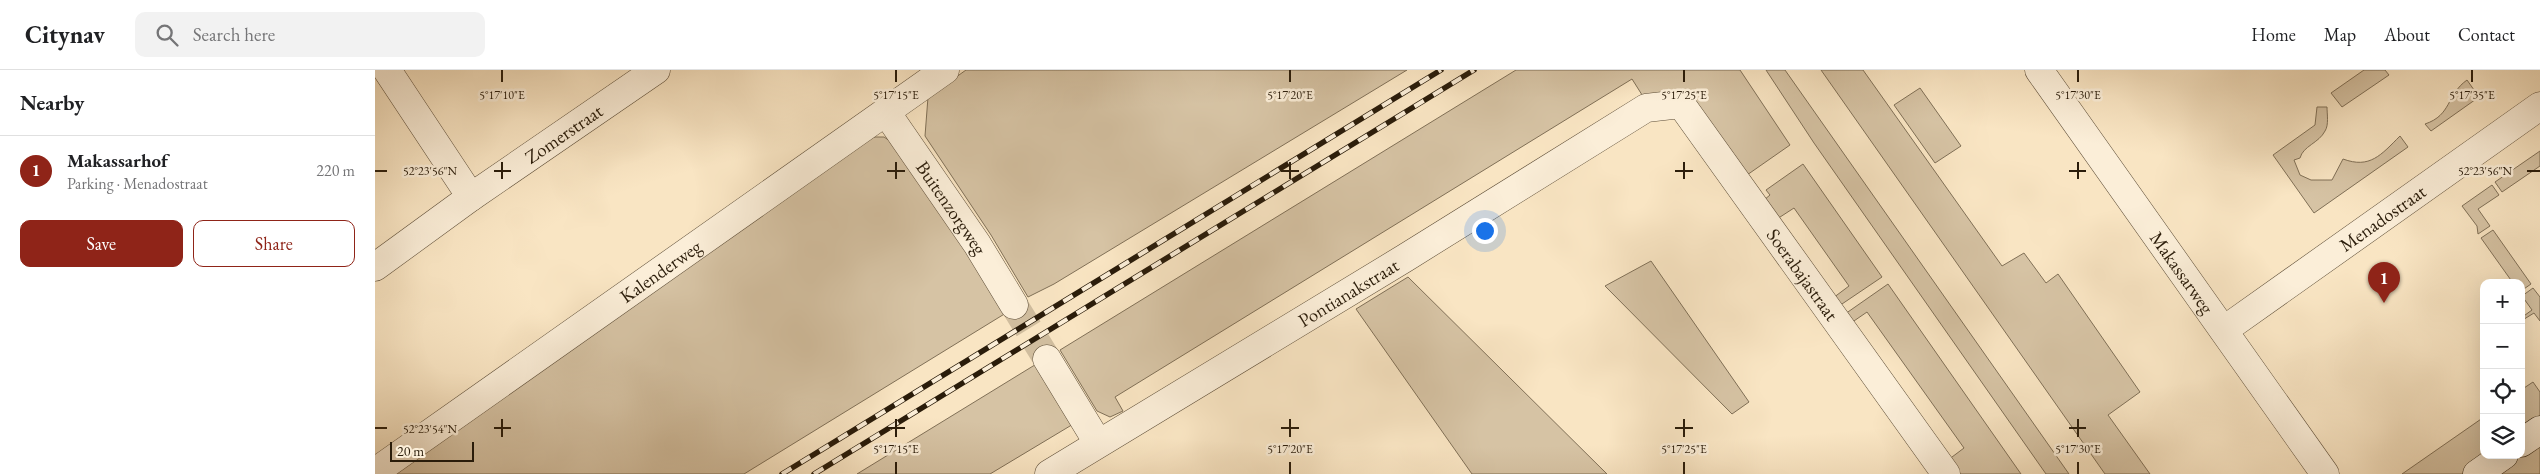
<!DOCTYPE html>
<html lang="en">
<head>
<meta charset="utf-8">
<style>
  body { margin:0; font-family:"EB Garamond",serif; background:#f2f2f2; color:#202124 }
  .controls { position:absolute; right:15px; bottom:15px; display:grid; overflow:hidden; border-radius:10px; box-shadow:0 5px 20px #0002 }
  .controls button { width:45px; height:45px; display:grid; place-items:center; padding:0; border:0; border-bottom:1px solid #e0e0e0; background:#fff; color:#202124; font:25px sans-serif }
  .scale { position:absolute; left:15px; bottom:12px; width:84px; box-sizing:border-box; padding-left:5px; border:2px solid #2a1c0a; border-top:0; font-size:14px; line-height:18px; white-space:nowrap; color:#2a1c0a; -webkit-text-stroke:4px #fbeed8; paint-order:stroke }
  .you { position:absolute; left:1109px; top:160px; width:18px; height:18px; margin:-12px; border:4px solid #fff; border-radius:50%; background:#1a73e8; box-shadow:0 0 0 8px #1a73e833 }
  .badge { display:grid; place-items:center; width:32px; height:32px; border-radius:50%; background:#8f2418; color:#fff; font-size:16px; font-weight:700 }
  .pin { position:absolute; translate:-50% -41px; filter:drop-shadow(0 1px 2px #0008) }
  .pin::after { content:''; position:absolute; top:26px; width:18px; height:15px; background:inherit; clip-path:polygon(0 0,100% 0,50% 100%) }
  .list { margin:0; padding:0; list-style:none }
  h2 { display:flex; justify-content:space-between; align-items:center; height:65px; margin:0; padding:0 20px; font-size:21px }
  h2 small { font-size:16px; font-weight:400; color:#757577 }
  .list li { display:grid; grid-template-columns:32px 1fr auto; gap:15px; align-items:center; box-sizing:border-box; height:70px; padding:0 20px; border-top:1px solid #e0e0e0 }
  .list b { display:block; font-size:19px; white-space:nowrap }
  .list p { margin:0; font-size:16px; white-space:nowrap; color:#757577 }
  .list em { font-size:16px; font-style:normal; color:#757577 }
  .actions { display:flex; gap:10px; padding:15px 20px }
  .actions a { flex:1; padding:11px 0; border:1px solid #8f2418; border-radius:10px; text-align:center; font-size:18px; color:#8f2418 }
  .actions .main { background:#8f2418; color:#fff }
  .icon { flex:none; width:28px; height:28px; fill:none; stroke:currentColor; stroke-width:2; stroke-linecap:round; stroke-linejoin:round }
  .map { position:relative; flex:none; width:2165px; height:404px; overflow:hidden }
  header { display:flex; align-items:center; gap:30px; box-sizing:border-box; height:70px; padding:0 25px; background:#fff; border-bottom:1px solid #e0e0e0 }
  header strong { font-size:24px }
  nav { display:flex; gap:28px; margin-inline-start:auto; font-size:18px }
  .search { width:350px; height:45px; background:#f2f2f2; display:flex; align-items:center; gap:12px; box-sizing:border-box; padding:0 18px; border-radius:10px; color:#757577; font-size:19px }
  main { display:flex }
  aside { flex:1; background:#fff }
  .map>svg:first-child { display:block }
</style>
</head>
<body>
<header>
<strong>Citynav</strong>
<div class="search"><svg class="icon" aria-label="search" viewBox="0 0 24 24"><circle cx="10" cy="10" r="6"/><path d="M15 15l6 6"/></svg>Search here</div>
<nav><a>Home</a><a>Map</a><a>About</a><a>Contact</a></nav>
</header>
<main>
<aside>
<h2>Nearby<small></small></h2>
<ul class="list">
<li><span class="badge">1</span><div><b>Makassarhof</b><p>Parking · Menadostraat</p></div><em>220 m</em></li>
</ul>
<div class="actions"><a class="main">Save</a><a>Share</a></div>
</aside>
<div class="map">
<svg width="2165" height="404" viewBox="0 0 2165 404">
  <rect width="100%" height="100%" fill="#f9e5c3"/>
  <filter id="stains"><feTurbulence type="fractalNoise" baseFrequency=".004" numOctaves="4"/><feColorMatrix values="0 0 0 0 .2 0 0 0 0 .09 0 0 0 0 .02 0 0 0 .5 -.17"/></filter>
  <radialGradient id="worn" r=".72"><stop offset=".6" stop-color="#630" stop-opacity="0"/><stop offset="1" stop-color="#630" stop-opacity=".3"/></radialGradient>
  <!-- green -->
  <g fill="#d6c3a4" stroke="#807057">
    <polygon points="591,0 1032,0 679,214 653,227 616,165 550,66 553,27"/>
    <polygon points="1141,0 1365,0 1415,75 1372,105 1302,23 1281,23 1269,28 1257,9 740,327 748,341 735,347 722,341 685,280"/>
    <polygon points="1391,0 1410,0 1694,404 1671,404 1439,73"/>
    <polygon points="1446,0 1488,0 1627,196 1649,183 1671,213 1683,204 1765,322 1733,345 1775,404 1730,404"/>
    <polygon points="1989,0 2010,0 2014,5 1967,37 1956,23"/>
    <path d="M2092,10L2104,27L2056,61L2050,54C2077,45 2071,25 2092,10Z"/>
    <polygon points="1545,18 1586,76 1560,93 1519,35"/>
    <path d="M1942,37H1952C1952,44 1954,55 1950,61C1944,73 1928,76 1925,88L1919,90L1925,105L1936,110H1957L1968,89C1995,99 2006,85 2025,66L2033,77L1939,143L1898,85L1940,55Z"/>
    <polygon points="500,67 509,67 524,77 631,243 369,404 20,404 491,70"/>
    <polygon points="2165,81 2165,96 2127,122 2120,112"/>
    <polygon points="1428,94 1507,207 1464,236 1458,228 1474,216 1419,138 1402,149 1389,130 1395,125 1391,120"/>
    <polygon points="2117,115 2124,125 2103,139 2115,156 2103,164 2102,156 2087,136"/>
    <polygon points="2118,160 2156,214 2146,221 2146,213 2138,213 2106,168"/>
    <polygon points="1276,191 1374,332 1357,344 1230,216"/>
    <polygon points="1033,207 1232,404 1097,404 981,239"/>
    <polygon points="1513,214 1646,404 1583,404 1573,390 1589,378 1492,242 1476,253 1470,244"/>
    <polygon points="2158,218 2165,227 2165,251 2159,243 2146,251 2146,248 2157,240 2147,226"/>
    <polygon points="663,293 700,353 615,404 482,404"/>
    <polygon points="2158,312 2165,322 2165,350 2146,363 2146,320"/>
    <polygon points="2109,347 2109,385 2089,404 2027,404"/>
    <polygon points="2165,370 2165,404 2116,404"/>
  </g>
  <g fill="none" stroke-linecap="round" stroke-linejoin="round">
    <!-- minor-tunnel -->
    <polyline stroke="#d0bd9e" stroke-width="28" stroke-dasharray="28 14" stroke-linecap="butt" points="639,235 672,289"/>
    <!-- minor casing -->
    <g stroke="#5e4e38" stroke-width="29">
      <g id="minor">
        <polyline points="12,0 96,127"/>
        <path id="s1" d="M1664,0L1950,404"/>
        <path id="s2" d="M511,42L602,174L639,235"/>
        <path id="s3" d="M0,197L96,127L281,0"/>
        <path id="s4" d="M1849,260L2165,36"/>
        <polyline points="672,289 723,373"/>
        <path id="s5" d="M674,404L1030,188L1271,38L1306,34L1571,404"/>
      </g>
    </g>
    <!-- tertiary casing -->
    <g stroke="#5e4e38" stroke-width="29">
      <g id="tertiary">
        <path id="s6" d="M0,402L570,0"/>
      </g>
    </g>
    <!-- secondary casing -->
    <g stroke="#2a1c0a" stroke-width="29">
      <g id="secondary">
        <polyline points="2146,373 2165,360"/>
        <polyline points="2102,404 2129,385"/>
      </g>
    </g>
    <!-- minor -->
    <use href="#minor" stroke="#fbeed8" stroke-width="28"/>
    <!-- tertiary -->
    <use href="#tertiary" stroke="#fbeed8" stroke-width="28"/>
    <!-- secondary -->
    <use href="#secondary" stroke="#fbeed8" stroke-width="28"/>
    <!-- rail casing -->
    <g stroke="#2a1c0a" stroke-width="5.5">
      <g id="rail">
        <polyline points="407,404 1066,0"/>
        <polyline points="439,404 1099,0"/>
      </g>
    </g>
    <!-- rail -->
    <use href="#rail" stroke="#fbeed8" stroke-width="4" stroke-dasharray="11" stroke-linecap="butt"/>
  </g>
  <!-- ticks -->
  <path fill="none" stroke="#2a1c0a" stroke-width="2" d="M127,0V12M521,0V12M915,0V12M1309,0V12M1703,0V12M2097,0V12M127,92V109M521,92V109M915,92V109M1309,92V109M1703,92V109M0,101H12M119,101H136M512,101H530M906,101H924M1300,101H1318M1694,101H1711M2152,101H2165M127,349V367M521,349V367M915,349V367M1309,349V367M1703,349V367M0,358H12M119,358H136M512,358H530M906,358H924M1300,358H1318M1694,358H1711M521,392V404M915,392V404M1309,392V404M1703,392V404"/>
  <g text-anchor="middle" stroke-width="5" stroke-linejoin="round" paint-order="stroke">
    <!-- street labels -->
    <g font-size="19" fill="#2a1c0a" stroke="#fbeed8">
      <text dy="7" stroke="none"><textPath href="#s3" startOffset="231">Zomerstraat</textPath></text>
      <text dy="7" stroke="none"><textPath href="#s2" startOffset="116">Buitenzorgweg</textPath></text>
      <text dy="7" stroke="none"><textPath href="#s4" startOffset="194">Menadostraat</textPath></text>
      <text dy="7" stroke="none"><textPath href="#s6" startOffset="349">Kalenderweg</textPath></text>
      <text dy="7" stroke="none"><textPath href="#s1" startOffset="248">Makassarweg</textPath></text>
      <text dy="7" stroke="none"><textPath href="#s5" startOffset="945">Soerabajastraat</textPath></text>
      <text dy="7" stroke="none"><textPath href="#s5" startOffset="350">Pontianakstraat</textPath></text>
    </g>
  </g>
  <g font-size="12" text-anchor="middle" fill="#2a1c0a" stroke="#fbeed8" stroke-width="5" stroke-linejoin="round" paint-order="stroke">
    <text x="127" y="29">5°17'10"E</text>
    <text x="521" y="29">5°17'15"E</text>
    <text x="915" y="29">5°17'20"E</text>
    <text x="1309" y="29">5°17'25"E</text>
    <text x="1703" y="29">5°17'30"E</text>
    <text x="2097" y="29">5°17'35"E</text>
    <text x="55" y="105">52°23'56"N</text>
    <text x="2110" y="105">52°23'56"N</text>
    <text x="55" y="363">52°23'54"N</text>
    <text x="521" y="383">5°17'15"E</text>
    <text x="915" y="383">5°17'20"E</text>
    <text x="1309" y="383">5°17'25"E</text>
    <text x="1703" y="383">5°17'30"E</text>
  </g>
  <rect width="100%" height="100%" filter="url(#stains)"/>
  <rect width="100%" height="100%" fill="url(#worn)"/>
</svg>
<div class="controls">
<button>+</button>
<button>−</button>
<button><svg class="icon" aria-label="locate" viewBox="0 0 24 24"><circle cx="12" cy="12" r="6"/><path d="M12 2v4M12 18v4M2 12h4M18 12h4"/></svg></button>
<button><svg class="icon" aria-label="layers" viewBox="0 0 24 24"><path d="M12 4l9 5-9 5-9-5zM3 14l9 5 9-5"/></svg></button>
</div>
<div class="scale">20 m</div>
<div class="you"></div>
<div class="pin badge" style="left:2009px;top:233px">1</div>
</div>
</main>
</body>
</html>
